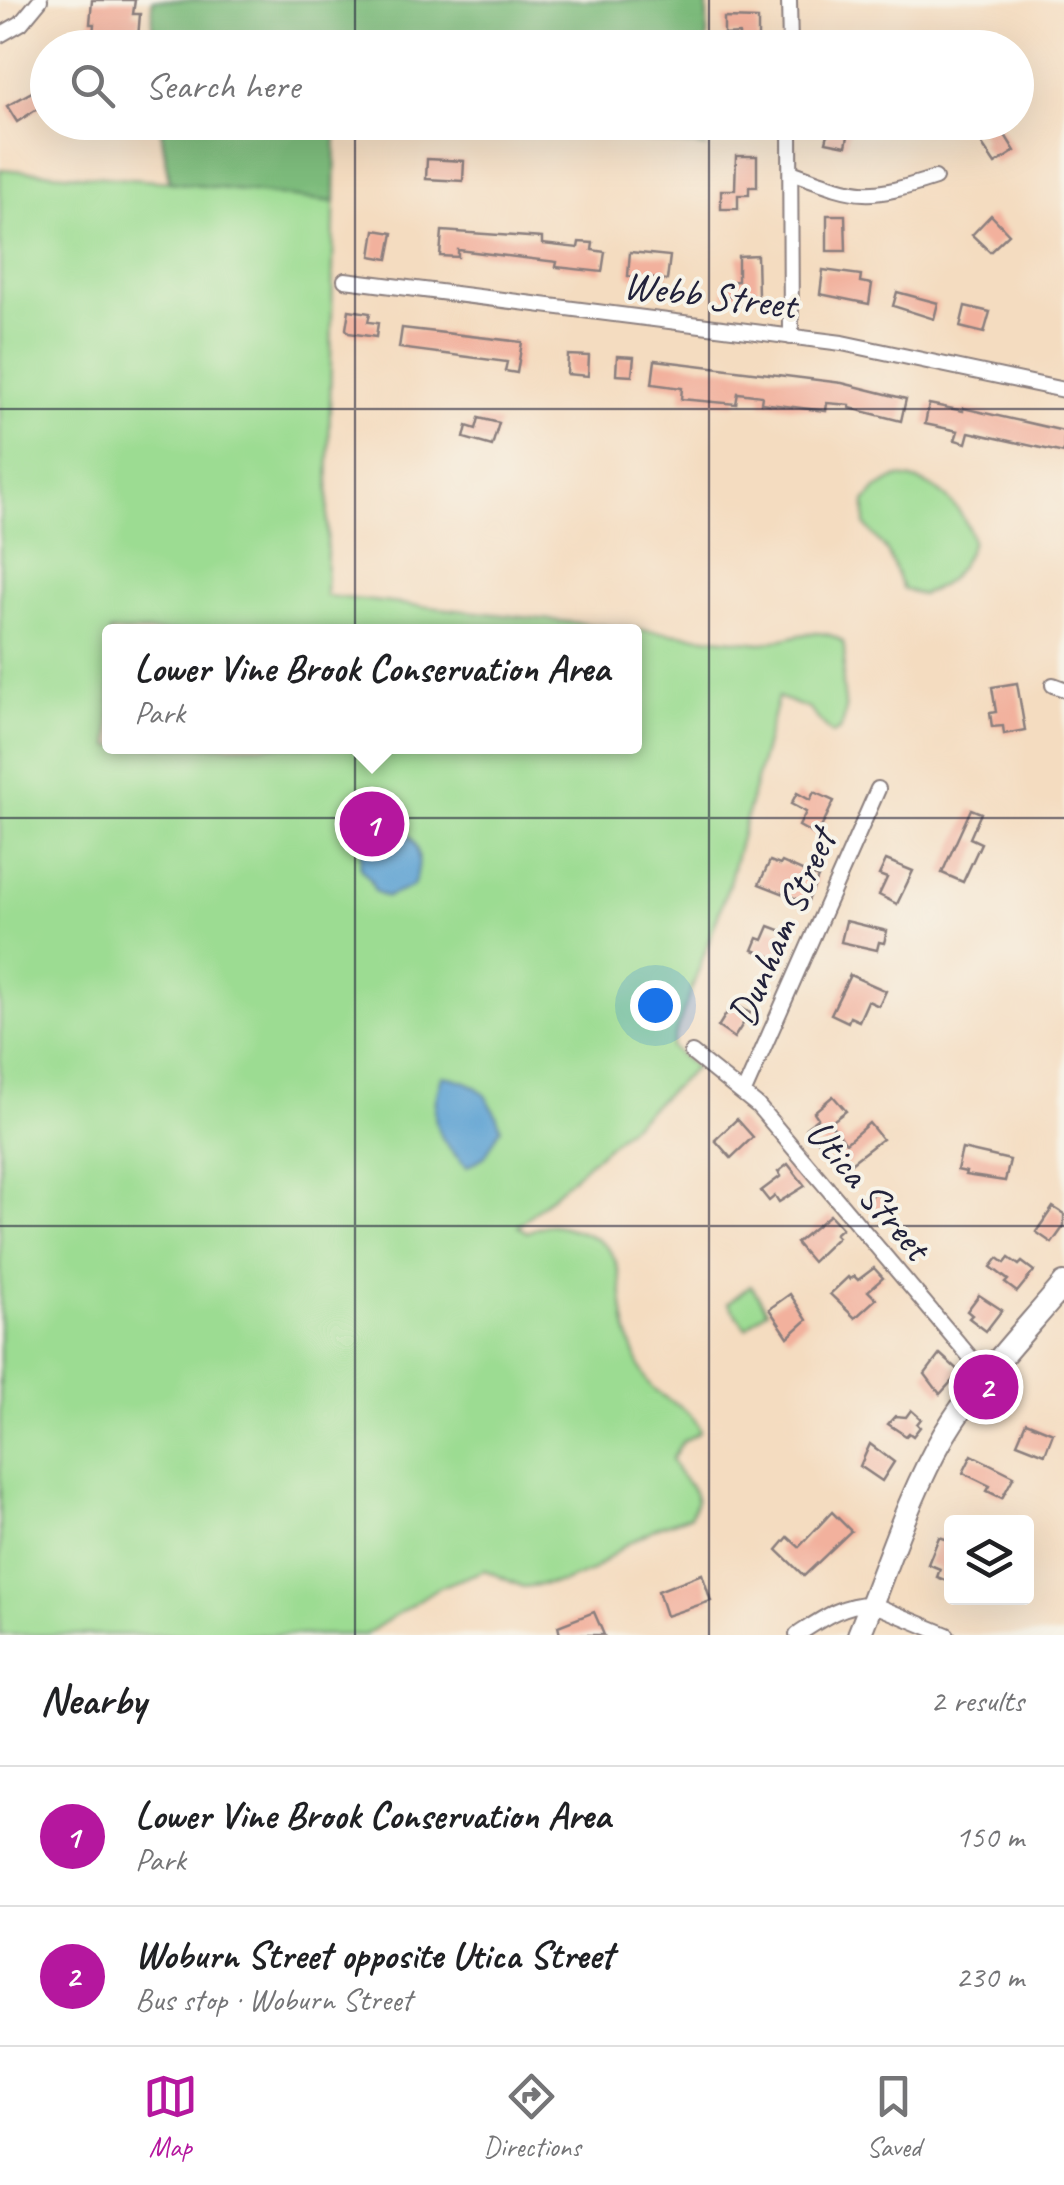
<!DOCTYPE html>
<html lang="en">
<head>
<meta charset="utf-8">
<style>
  body { margin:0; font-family:Caveat,sans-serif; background:#f6f6f6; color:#202124 }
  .controls { position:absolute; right:30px; bottom:30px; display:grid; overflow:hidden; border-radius:10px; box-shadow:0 10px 40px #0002 }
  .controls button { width:90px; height:90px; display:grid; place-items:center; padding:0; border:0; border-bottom:2px solid #e0e0e0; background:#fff; color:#202124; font:50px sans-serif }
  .you { position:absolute; left:655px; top:1005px; width:35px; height:35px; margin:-25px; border:8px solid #fff; border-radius:50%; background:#1a73e8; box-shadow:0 0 0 15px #1a73e833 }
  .badge { display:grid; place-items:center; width:65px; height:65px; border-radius:50%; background:#b5179e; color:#fff; font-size:32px; font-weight:700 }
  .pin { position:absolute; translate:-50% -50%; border:5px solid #fff; box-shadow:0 2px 10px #0006 }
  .popup { position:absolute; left:102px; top:624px; width:540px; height:130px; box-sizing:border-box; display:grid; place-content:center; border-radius:10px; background:#fff; filter:drop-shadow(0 2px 8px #0005); font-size:32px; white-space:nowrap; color:#757577 }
  .popup b { font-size:38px; color:#202124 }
  .popup::after { content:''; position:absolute; left:50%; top:100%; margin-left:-20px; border:20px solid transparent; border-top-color:#fff }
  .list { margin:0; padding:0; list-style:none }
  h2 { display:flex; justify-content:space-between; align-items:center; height:130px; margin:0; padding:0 40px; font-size:42px }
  h2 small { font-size:32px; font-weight:400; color:#757577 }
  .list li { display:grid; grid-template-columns:65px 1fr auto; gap:30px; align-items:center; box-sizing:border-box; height:140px; padding:0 40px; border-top:2px solid #e0e0e0 }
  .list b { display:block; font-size:38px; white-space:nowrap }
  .list p { margin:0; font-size:32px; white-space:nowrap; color:#757577 }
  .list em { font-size:32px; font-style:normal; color:#757577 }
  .icon { flex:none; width:55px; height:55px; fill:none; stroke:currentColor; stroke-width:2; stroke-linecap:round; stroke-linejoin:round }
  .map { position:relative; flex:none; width:1064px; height:1635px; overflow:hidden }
  .search { position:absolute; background:#fff; box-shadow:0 10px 40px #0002; left:30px; right:30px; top:30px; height:110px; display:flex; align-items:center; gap:25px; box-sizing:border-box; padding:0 35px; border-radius:55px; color:#757577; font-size:38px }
  .sheet { height:410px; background:#fff }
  nav { display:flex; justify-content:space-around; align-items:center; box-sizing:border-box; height:140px; border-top:2px solid #e0e0e0; background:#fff; font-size:28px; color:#757577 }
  nav a { display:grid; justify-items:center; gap:5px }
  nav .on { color:#b5179e }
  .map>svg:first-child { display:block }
</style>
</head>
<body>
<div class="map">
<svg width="1064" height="1635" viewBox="0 0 1064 1635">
  <rect width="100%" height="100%" fill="#f7f3e8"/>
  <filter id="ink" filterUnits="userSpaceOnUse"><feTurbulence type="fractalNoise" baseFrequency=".01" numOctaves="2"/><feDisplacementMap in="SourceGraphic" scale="20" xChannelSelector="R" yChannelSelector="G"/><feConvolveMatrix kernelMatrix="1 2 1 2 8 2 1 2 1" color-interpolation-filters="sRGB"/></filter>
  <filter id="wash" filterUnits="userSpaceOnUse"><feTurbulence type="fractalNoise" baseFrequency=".0048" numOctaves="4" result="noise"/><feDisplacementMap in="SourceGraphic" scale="40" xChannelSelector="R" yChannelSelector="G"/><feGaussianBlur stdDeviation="2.25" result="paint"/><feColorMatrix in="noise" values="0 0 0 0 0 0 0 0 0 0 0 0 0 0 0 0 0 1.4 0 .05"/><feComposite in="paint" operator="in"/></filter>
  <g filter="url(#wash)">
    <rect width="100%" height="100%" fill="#f4dcc0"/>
    <!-- green -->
    <g fill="#9cdc92" stroke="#5f7f66" stroke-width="2.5" fill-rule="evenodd">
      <path d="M160,123H336L326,596L761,643C790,641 817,622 843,642C846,654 844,662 843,674C841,697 851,706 840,730L832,734L809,709L778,697L728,887L671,1047L695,1068L518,1226L527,1232C548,1223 550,1223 571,1229C626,1243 618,1274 625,1320C628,1339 637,1361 646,1379C659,1402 695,1406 700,1432L682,1442L672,1459C678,1480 692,1481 697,1501L690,1516L658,1527L625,1545L592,1571L563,1582L523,1587L485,1570L437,1588L365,1635H0V169L169,182ZM110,632H634V746H110Z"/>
      <path d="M898,477C932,479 965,506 972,541C963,568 949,585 921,595L903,589L887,551L865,525V502L876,489Z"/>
      <polygon points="751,1285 767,1310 746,1328 728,1303"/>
    </g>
    <!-- forest -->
    <g fill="#7dbc7c" stroke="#506f5c" stroke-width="2.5">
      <polygon points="152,0 707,0 707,47 153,47"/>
      <polygon points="160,123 336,123 335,202 170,182"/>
      <polygon points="485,123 706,123 706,147"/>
    </g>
    <!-- water -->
    <g fill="#5ea3d3" stroke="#406287" stroke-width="2.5">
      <path d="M387,813C414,837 427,851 413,886L387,897L375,891L370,879L360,868L363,838L360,827Z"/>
      <path d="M442,1076C479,1081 489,1094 501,1128L485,1156L467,1167C434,1134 428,1121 442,1076Z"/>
    </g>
    <g id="blocks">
      <!-- building -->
      <g fill="#f2b19d">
        <polygon points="92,0 135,0 133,14 140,14 138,38 130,38 129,45 110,43 111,37 93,35 94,24 90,24"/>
        <polygon points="724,18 758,19 758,45 739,48 739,34 724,35"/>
        <polygon points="48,83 48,102 17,122 7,106"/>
        <polygon points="831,122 851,122 846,146 826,142"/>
        <polygon points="997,122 1015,151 995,164 981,143 985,140 980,132"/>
        <polygon points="736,156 757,156 757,187 749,187 749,195 738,195 738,209 721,209 721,190 735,190"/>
        <polygon points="427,159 464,161 463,181 426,179"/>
        <polygon points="827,215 845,215 846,251 827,251"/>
        <polygon points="991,215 1009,234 990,252 972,235"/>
        <polygon points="375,230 393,233 388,259 371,256"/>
        <polygon points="442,231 542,238 542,244 578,248 579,242 593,243 592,250 605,252 602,272 556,267 557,262 458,250 458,257 440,256"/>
        <polygon points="630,252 670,256 667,280 649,278 649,281 628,276"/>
        <polygon points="757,255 758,296 724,297 724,282 738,281 738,256"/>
        <polygon points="823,270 861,275 860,282 872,284 869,304 820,294"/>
        <polygon points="897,292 938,303 934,319 893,306"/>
        <polygon points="965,306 990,312 984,333 960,327"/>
        <polygon points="349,310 370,313 368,322 378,323 376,337 349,333 346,329"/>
        <polygon points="402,328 522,342 517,373 505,371 507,362 399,348"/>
        <polygon points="568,355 589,356 588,376 567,374"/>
        <polygon points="617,356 634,357 632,376 616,375"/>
        <polygon points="655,360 842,383 906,399 901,421 850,408 850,405 827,403 826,411 761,403 762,396 738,393 736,404 681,399 682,388 652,384"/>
        <polygon points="929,404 963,411 963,408 1064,431 1064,453 969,432 966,443 955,440 958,431 925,424"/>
        <polygon points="479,418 499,423 492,446 464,438 467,426 476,429"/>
        <polygon points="1017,683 1025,730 1004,734 1003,726 992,727 990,713 996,712 992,687"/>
        <polygon points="814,792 834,801 817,836 799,826 806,812 791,804 797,793 810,800"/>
        <polygon points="971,809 981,813 970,838 981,843 963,882 942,873"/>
        <polygon points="886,860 913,871 897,904 879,895 887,878 879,875"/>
        <polygon points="770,861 780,865 782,862 818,878 807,903 759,884"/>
        <polygon points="846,921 887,931 884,943 879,942 877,950 841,942"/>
        <polygon points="769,926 790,934 785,946 790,948 784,962 753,950 758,938 763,940"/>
        <polygon points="850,975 886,991 879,1006 868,1001 859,1021 850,1017 848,1022 831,1014"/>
        <polygon points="733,1003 750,1013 734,1038 718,1027"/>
        <polygon points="833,1096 846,1111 830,1123 846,1143 869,1123 882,1139 843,1169 806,1128 818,1118 814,1112"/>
        <polygon points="737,1119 753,1137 731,1158 715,1140"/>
        <polygon points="962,1149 1010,1160 1005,1181 965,1175 966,1172 957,1170"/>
        <polygon points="788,1164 805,1186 779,1202 775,1196 769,1201 761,1191 781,1176 778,1172"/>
        <polygon points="877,1190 882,1195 886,1191 895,1200 876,1217 864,1202"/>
        <polygon points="1053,1207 1064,1214 1064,1226 1052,1243 1036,1232"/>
        <polygon points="830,1215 842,1228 835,1234 838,1237 812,1262 796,1243"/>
        <polygon points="998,1258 1005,1263 1009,1258 1019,1265 1022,1262 1034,1271 1017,1292 1005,1283 1008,1280 991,1267"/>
        <polygon points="874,1268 883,1278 868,1291 876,1299 855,1318 830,1294 848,1277 850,1279 854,1276 858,1280"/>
        <polygon points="790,1294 807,1320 788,1337 769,1309"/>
        <polygon points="979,1295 1002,1310 986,1331 969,1318 972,1315 967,1311"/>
        <polygon points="940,1354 960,1372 940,1394 925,1374"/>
        <polygon points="911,1410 921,1419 917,1424 920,1427 913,1436 909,1433 906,1436 888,1424 895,1416 906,1417"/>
        <polygon points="1026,1422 1053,1433 1045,1454 1017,1443"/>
        <polygon points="870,1444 894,1462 882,1481 860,1466"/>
        <polygon points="972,1455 1014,1476 1002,1498 987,1491 990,1486 963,1473"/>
        <polygon points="832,1512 851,1531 804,1576 777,1550 788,1537 799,1547"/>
        <polygon points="939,1537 952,1541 952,1583 937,1577 940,1569 928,1564"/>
        <polygon points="702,1574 711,1601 666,1616 658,1591"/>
        <polygon points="594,1612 604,1635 560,1635 558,1626"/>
      </g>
    </g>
  </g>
  <g filter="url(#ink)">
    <use href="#blocks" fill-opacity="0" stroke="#8b7f7e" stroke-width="2.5"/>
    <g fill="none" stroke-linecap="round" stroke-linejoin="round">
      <!-- street casing -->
      <g stroke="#8b7f7e" stroke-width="18">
        <g id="street">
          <polyline points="789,0 790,48"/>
          <polyline points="0,35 21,23 40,0"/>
          <polyline points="790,122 791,337"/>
          <path d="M791,172C859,197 864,201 935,178"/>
          <polyline points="345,280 842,343 1064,390"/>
          <polyline points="1053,685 1064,689"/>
          <polyline points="692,1053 758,1106 987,1377"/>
          <polyline points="744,1092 878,789"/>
          <path d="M797,1635C820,1620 843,1603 872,1604L947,1635"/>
        </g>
      </g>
      <!-- primary casing -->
      <g stroke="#8b7f7e" stroke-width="26">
        <path id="primary" d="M859,1635C886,1569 908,1497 944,1435C976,1381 1024,1332 1064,1284"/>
      </g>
      <!-- street -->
      <use href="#street" stroke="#fff" stroke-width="14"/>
      <!-- primary -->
      <use href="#primary" stroke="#fff" stroke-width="22"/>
    </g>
  </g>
  <!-- grid -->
  <path fill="none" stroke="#22223b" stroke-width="2.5" stroke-opacity="0.55" d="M355,0V48M709,0V48M355,122V1635M709,122V1635M0,409H1064M0,818H1064M0,1226H1064"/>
  <g text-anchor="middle" stroke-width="8" stroke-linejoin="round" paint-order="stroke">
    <!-- street labels -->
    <g font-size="40" fill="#22223b" stroke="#f7f3e8">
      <text transform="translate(710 294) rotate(7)" y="14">Webb Street</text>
      <text transform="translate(781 927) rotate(-66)" y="14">Dunham Street</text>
      <text transform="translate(869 1189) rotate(50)" y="14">Utica Street</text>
    </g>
  </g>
</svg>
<div class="controls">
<button><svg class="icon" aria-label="layers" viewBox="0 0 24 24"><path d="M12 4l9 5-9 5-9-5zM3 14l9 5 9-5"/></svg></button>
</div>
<div class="you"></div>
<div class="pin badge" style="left:372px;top:824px">1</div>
<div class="popup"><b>Lower Vine Brook Conservation Area</b>Park</div>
<div class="pin badge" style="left:986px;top:1387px">2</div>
<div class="search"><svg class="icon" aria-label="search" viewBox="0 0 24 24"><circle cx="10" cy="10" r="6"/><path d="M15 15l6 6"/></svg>Search here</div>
</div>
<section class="sheet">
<h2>Nearby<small>2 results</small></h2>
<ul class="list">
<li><span class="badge">1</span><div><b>Lower Vine Brook Conservation Area</b><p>Park</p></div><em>150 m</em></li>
<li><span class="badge">2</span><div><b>Woburn Street opposite Utica Street</b><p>Bus stop · Woburn Street</p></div><em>230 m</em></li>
</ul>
</section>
<nav>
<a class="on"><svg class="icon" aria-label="map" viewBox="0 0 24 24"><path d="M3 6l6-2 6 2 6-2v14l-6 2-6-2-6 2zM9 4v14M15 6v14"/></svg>Map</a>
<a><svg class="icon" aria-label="directions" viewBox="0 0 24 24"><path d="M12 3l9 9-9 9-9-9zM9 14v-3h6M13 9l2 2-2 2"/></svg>Directions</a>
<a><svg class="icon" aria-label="saved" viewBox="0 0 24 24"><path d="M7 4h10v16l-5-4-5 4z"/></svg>Saved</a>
</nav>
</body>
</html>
